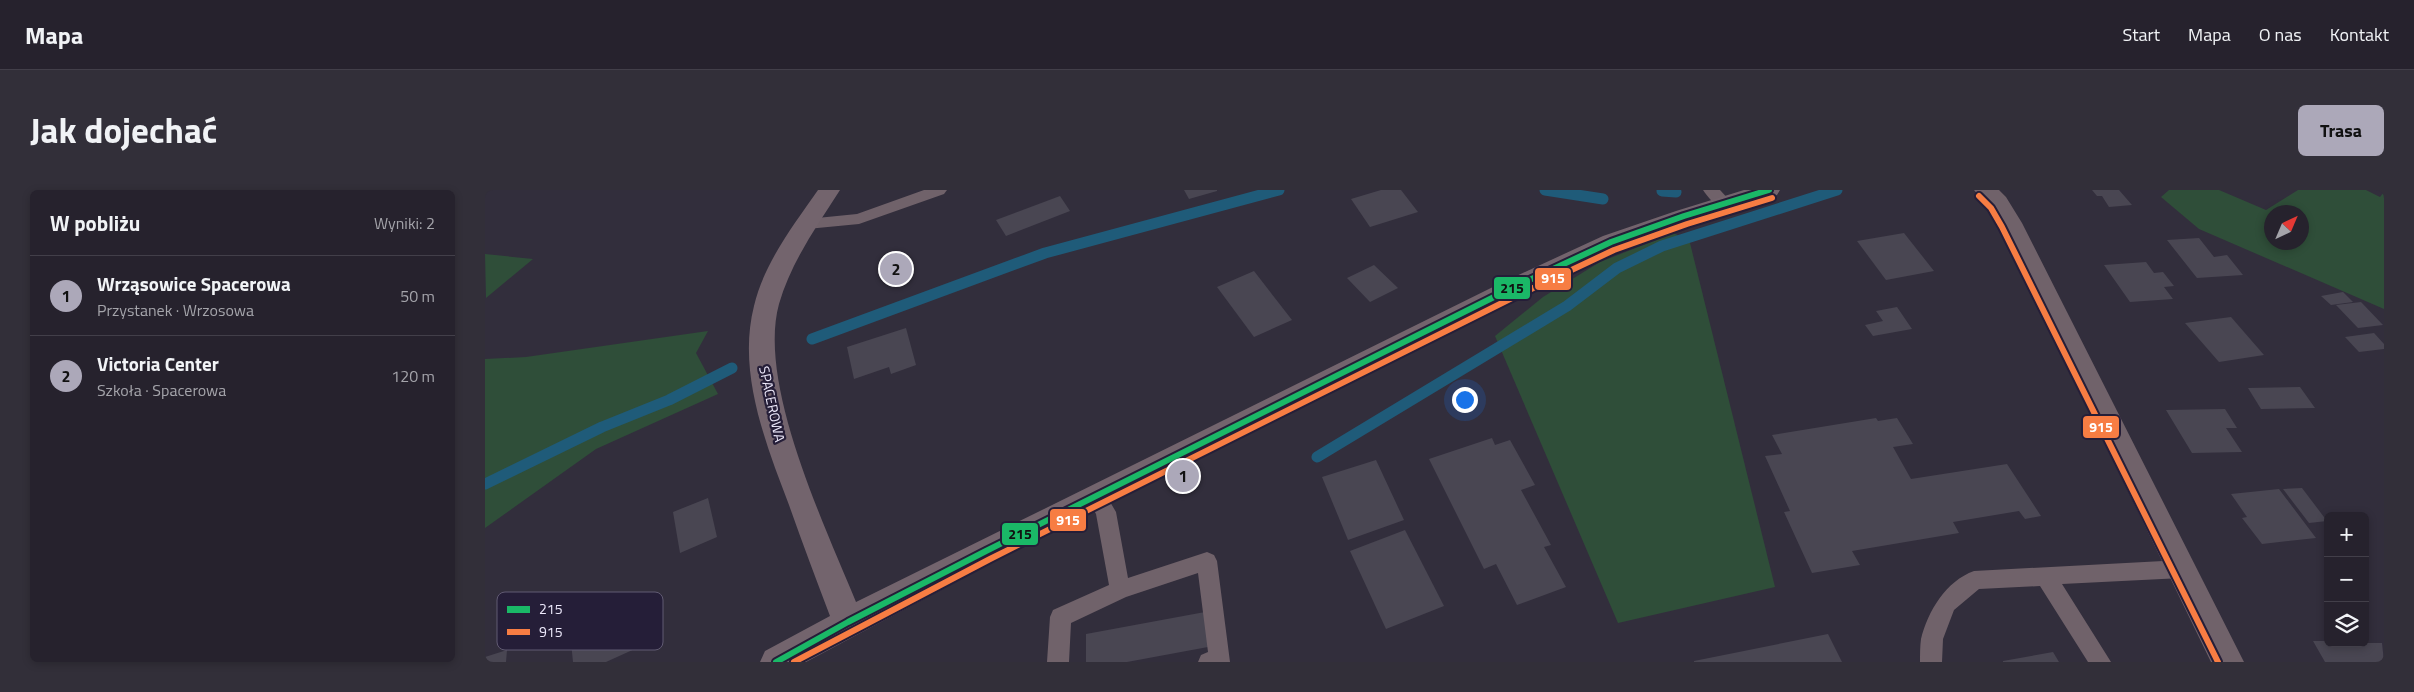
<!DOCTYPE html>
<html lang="pl">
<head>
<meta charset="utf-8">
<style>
  body { margin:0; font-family:"Titillium Web",sans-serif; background:#322f39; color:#f1f3f6 }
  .controls { position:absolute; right:15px; bottom:15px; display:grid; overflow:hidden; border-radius:8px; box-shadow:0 2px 8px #0003 }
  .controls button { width:45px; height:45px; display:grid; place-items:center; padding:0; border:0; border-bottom:1px solid #423f49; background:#26222d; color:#f1f3f6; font:25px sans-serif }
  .compass { position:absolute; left:1779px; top:15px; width:45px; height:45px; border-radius:50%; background:#26222d; box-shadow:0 2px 8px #0003; rotate:44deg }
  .you { position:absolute; left:979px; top:209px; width:18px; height:18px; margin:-12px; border:4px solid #fff; border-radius:50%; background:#1a73e8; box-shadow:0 0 0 8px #1a73e833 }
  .badge { display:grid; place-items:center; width:32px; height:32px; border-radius:50%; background:#aca8b9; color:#111; font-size:16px; font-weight:700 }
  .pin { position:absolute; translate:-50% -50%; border:2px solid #fff; box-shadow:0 1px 5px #0006 }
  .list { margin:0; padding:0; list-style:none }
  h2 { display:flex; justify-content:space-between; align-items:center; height:65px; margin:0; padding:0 20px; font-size:21px }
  h2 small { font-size:16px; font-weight:400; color:#a4a4aa }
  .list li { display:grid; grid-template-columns:32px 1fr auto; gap:15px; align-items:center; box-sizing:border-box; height:80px; padding:0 20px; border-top:1px solid #423f49 }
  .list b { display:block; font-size:19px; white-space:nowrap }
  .list p { margin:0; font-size:16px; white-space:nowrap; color:#a4a4aa }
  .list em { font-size:16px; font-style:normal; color:#a4a4aa }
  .icon { flex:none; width:28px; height:28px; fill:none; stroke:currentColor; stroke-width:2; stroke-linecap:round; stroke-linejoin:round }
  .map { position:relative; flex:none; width:1899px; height:472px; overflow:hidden; border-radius:8px }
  header { display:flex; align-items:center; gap:30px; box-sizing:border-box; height:70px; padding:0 25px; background:#26222d; border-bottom:1px solid #423f49 }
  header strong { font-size:24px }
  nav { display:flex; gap:28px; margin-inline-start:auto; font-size:18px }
  .intro { display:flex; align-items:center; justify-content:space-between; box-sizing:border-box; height:120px; padding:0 30px }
  h1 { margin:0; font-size:35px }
  .button { padding:12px 22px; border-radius:8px; background:#aca8b9; color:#111; font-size:18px; font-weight:700 }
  main { display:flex; gap:30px; padding:0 30px }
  aside { flex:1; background:#26222d; border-radius:8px; box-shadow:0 2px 8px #0003 }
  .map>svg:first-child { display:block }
</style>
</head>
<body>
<header>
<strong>Mapa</strong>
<nav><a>Start</a><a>Mapa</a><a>O nas</a><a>Kontakt</a></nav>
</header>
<div class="intro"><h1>Jak dojechać</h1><a class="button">Trasa</a></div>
<main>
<aside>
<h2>W pobliżu<small>Wyniki: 2</small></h2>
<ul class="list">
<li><span class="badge">1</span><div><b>Wrząsowice Spacerowa</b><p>Przystanek · Wrzosowa</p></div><em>50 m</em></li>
<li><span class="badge">2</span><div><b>Victoria Center</b><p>Szkoła · Spacerowa</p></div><em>120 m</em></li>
</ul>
</aside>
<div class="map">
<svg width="1899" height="472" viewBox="0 0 1899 472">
  <rect width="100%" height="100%" fill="#322e3c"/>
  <!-- green -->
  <g fill="#2f4e39" fill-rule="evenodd">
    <path d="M1684,0H1734L1781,20L1813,0H1881L1895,7L1899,2V119L1714,39L1676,7ZM1816,22V52H1786V22Z"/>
    <polygon points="1189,43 1205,53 1290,397 1133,433 1010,146 1058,107 1115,72"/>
    <polygon points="0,64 48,69 1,108"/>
    <polygon points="223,141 211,163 233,204 111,259 0,338 0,169 41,167"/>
  </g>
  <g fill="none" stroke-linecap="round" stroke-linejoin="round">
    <!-- stream -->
    <g stroke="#1f5b79" stroke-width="11">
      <polyline points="1060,0 1118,9"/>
      <polyline points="1177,1 1191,2"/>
      <polyline points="327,149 560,63 794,0"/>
      <polyline points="832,267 1082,116 1132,78 1177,56 1352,0"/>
      <polyline points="0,294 117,237 184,210 247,178"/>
    </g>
  </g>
  <!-- building -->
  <g fill="#494652">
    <polygon points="699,0 732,0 732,1 704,9"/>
    <polygon points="896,0 916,0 933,22 885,37 866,9"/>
    <polygon points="1607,0 1634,0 1647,15 1624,17 1617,6 1612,6"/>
    <polygon points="575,6 585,21 521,46 511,30"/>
    <polygon points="1419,43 1449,81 1401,90 1372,51"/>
    <polygon points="1714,48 1729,67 1742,65 1758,85 1712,88 1682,50"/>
    <polygon points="1661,72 1669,83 1678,82 1689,96 1679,97 1688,109 1645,112 1619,75"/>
    <polygon points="889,75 913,98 885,112 862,88"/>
    <polygon points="769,81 807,130 769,147 732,97"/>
    <polygon points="1858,102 1868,112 1846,115 1836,106"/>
    <polygon points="1876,112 1898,135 1873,138 1851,115"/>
    <polygon points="1412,117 1427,139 1388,146 1380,135 1398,131 1391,121"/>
    <polygon points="1746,127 1779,165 1734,172 1700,133"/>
    <polygon points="421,138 431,175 406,184 404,177 369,189 362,157"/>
    <polygon points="1889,143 1899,154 1899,159 1874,162 1860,147"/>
    <polygon points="1815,197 1830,218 1776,219 1763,198"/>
    <polygon points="1740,219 1752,238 1741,238 1757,262 1707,263 1681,220"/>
    <polygon points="1391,228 1393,231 1412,228 1428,254 1408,257 1426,289 1522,274 1556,326 1540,329 1534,321 1468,332 1474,343 1367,361 1375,375 1327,383 1299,322 1305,321 1280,266 1297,264 1287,245"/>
    <polygon points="1007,248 1010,255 1025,250 1050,295 1036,300 1066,355 1059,357 1081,397 1032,415 1011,374 999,379 944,269"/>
    <polygon points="891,270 919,330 863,350 837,287"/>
    <polygon points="1817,298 1842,331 1824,333 1798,299"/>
    <polygon points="1794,299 1831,348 1777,354 1757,328 1762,327 1746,304"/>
    <polygon points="223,308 232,347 195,363 188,322"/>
    <polygon points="920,340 959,416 901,439 865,361"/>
    <polygon points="166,406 174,448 121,472 88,472 84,432 133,410 134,420"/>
    <polygon points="720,422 723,457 642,472 601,472 601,444"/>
    <polygon points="1343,444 1357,472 1209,472 1209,471"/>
    <polygon points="1828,451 1843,451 1843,453 1897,453 1899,472 1840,472"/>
    <polygon points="22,460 21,472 0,472 0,467"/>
    <polygon points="1568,462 1574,472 1518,472 1518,471"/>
  </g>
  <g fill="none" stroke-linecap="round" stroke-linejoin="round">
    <!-- lane -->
    <g fill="#70626a" fill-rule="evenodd">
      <polygon points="439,0 462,0 459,4 374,34 322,39 316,38 314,34 316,30 322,29 372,24"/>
      <path d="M1218,0H1235L1247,13L1245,17C1233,20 1224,9 1218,0Z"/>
      <polygon points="611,298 618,300 631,322 643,388 722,362 729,365 732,371 745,472 713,472 716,465 723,462 713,383 641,407 586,433 584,472 562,472 565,427 568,420 624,395 611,324 601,306 604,300"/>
      <path d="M1697,370L1704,373L1707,379L1704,385L1697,388L1577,394L1626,472H1603L1555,396L1494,399L1469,420L1458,449L1457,472H1435C1435,465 1435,456 1436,449C1443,421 1461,391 1489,381Z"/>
    </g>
    <!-- street -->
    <polygon fill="#70626a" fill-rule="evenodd" points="1489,0 1514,0 1521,7 1537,33 1759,472 1726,472 1513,33 1504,17"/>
    <!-- secondary -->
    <path fill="#73646d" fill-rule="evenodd" d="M333,0H355C332,36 306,72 294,114C272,194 340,336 371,412L1014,94L1118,46L1191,21L1259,0H1295L1292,5L1207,31L1134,58L1032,106L512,370L321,472H275L280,461L345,426C331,389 317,352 304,315C281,254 252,183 269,116C279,73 308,36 333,0Z"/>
    <!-- bus-1 casing -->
    <g stroke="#251e38" stroke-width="10">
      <polyline id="bus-1" points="291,472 363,432 501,361 1023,100 1126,52 1199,26 1284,0"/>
    </g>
    <!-- bus-2 casing -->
    <g stroke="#251e38" stroke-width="10">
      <g id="bus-2">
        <polyline points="1494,6 1506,18 1517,37 1733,472"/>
        <polyline points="309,472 505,369 1027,108 1129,60 1202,34 1287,8"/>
      </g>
    </g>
    <!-- bus-1 -->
    <use href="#bus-1" stroke="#1ab867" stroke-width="6"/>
    <!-- bus-2 -->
    <use href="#bus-2" stroke="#f77d43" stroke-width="6"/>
  </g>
  <g text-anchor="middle" stroke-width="4.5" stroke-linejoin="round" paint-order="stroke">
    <!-- street labels -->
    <g font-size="14" fill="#eeeafc" stroke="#251e38">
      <text transform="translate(287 214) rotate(78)" y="5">SPACEROWA</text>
    </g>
  </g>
  <!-- legend -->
  <rect x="12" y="402" width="166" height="58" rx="8" fill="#251e38" stroke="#615b73" stroke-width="1"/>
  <rect x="22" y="416" width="23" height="7" fill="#1ab867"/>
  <rect x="22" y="439" width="23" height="6" fill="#f77d43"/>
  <g font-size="14" fill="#eeeafc">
    <text x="54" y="424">215</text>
    <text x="54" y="447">915</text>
  </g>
  <g stroke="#251e38" stroke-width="2">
    <rect x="1049" y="77" width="38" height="24" rx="5" fill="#f77d43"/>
    <rect x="1008" y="86" width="38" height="24" rx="5" fill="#1ab867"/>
    <rect x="1597" y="225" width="38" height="24" rx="5" fill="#f77d43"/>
    <rect x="564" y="318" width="38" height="24" rx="5" fill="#f77d43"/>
    <rect x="516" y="332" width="38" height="24" rx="5" fill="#1ab867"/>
  </g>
  <g font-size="14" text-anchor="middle" font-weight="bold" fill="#fff">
    <text x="1068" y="93">915</text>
    <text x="1616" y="242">915</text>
    <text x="583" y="335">915</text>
  </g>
  <g font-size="14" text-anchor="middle" font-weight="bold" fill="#111">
    <text x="1027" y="103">215</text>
    <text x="535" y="349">215</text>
  </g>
</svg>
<div class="controls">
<button>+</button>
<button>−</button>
<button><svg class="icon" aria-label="layers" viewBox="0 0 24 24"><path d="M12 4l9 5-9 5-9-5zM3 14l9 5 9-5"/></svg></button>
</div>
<svg class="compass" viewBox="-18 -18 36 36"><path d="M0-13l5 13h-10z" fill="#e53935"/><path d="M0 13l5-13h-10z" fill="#a4a4aa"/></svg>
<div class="you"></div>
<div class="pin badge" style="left:698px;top:286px">1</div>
<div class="pin badge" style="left:411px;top:79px">2</div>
</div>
</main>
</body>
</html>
